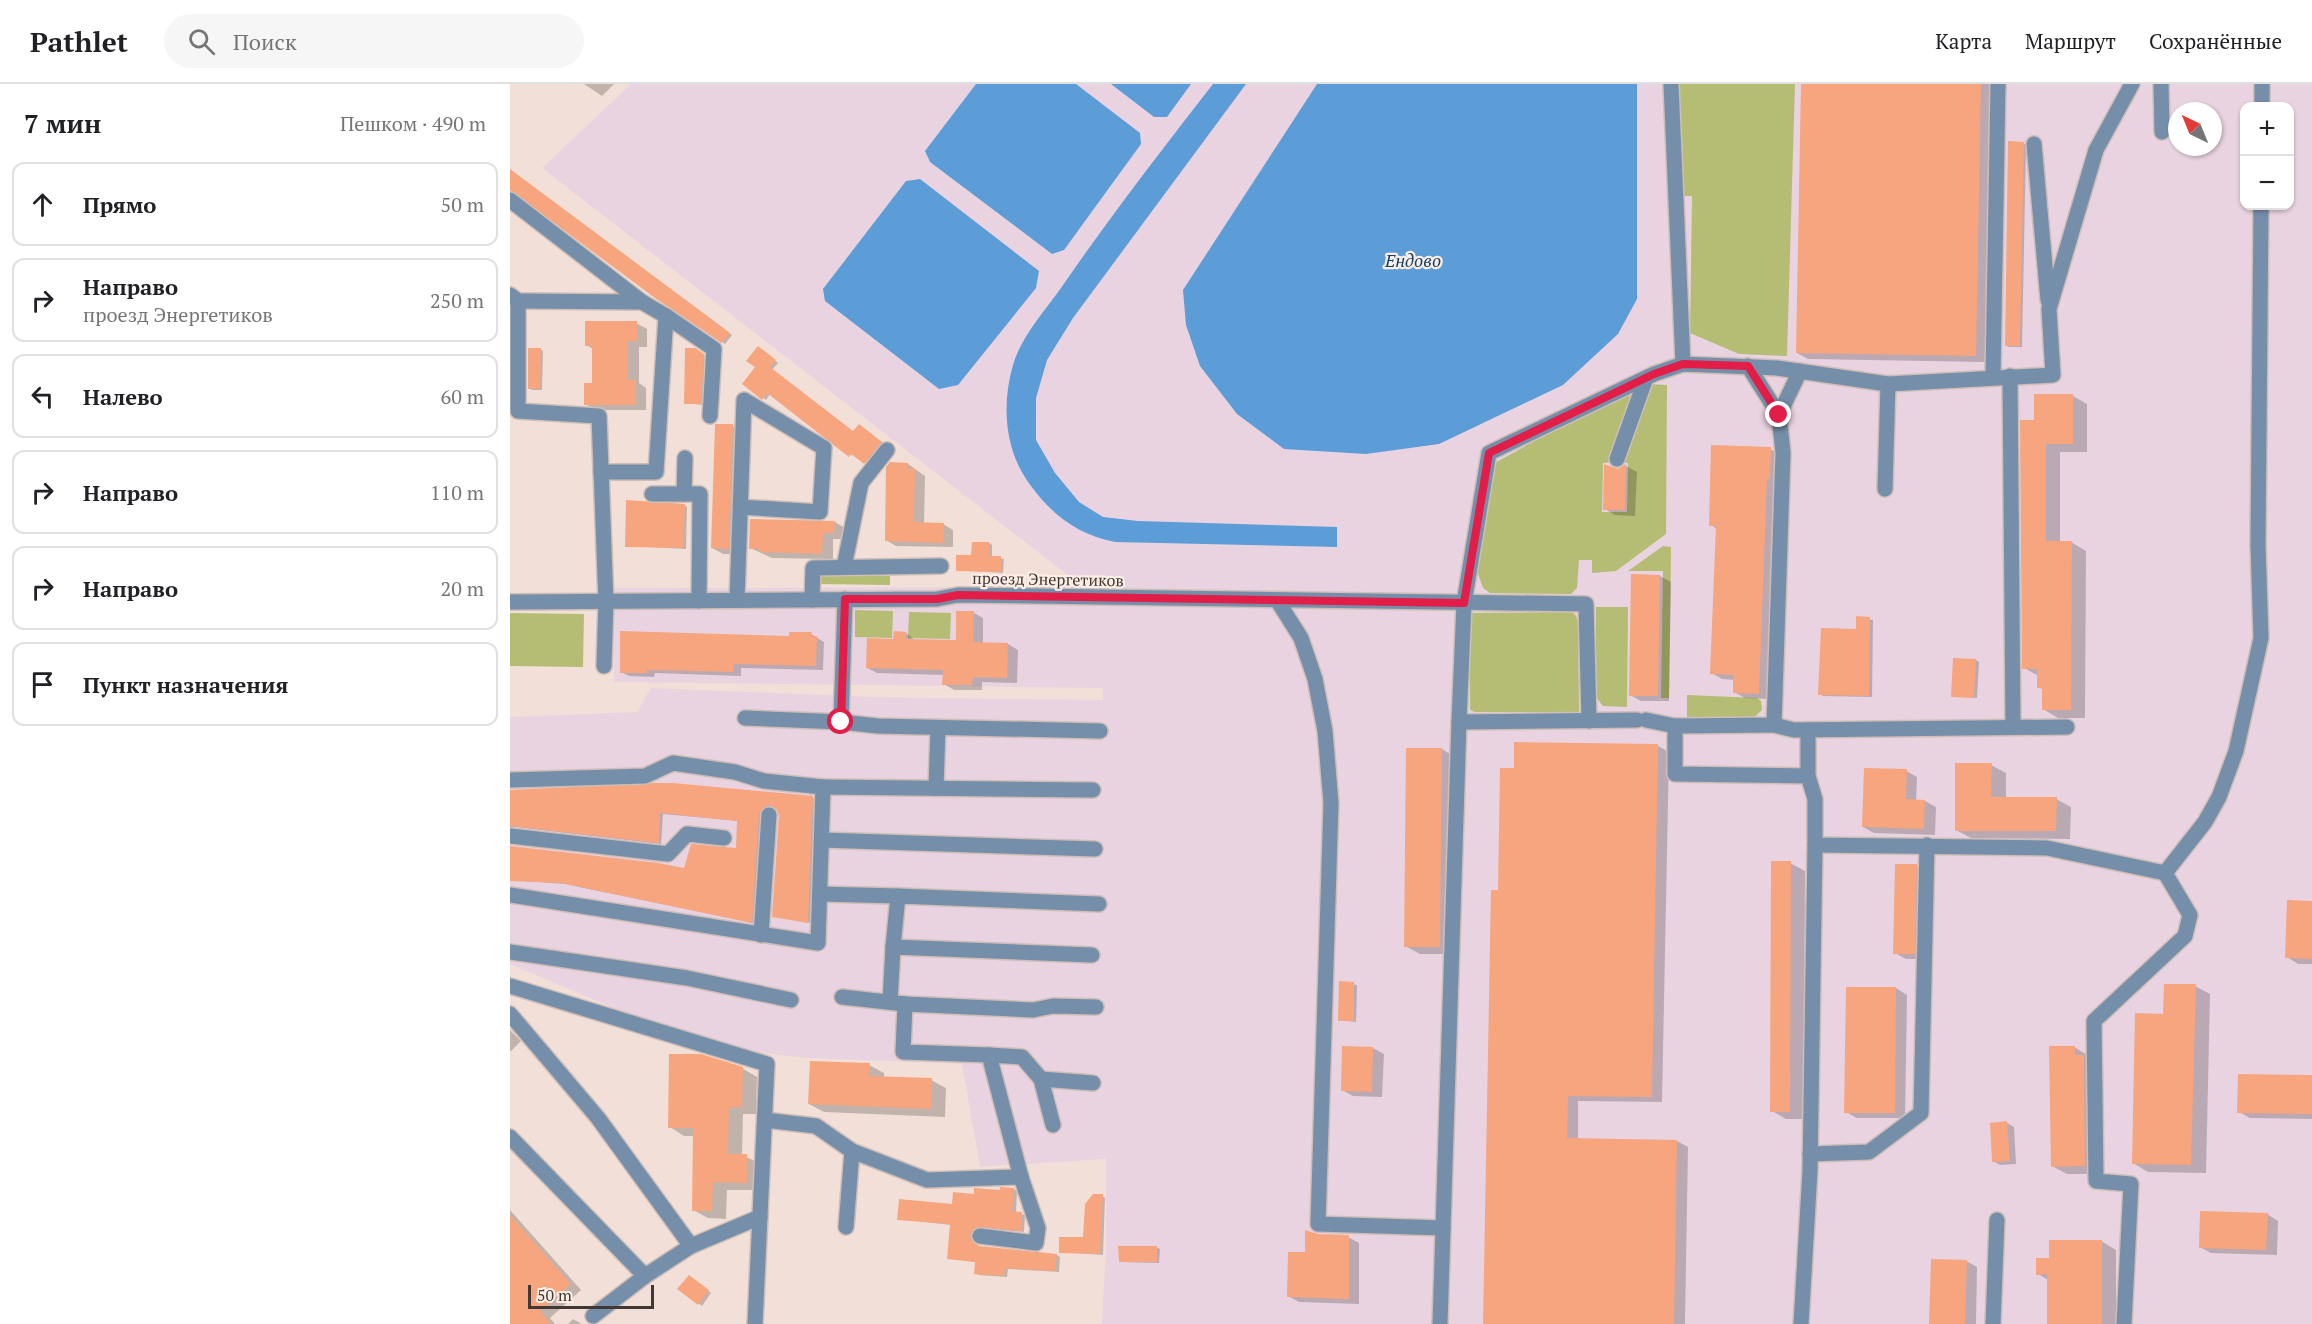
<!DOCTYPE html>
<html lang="ru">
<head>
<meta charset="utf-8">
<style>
  body { margin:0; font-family:"PT Serif",serif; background:#f6f6f6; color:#202124 }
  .controls { position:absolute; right:18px; top:18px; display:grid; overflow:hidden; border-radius:12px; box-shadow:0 2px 4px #0004 }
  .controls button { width:54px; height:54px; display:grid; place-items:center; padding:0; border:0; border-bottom:2px solid #e0e0e0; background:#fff; color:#202124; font:30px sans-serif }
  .compass { position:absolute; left:1658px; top:18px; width:54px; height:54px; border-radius:50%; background:#fff; box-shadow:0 2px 4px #0004; rotate:317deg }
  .scale { position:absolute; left:18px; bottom:15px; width:126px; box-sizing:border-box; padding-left:6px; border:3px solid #3f3834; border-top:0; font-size:16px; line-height:21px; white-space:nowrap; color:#3f3834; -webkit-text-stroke:4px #fdeee7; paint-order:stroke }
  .stop { position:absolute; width:18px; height:18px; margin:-14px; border:4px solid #e11d48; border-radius:50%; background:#fff }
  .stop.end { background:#e11d48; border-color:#fff; box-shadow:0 2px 6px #0008 }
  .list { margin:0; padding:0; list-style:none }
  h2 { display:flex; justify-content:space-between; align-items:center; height:78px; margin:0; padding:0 24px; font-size:26px }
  h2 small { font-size:20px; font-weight:400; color:#757577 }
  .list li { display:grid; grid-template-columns:39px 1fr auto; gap:18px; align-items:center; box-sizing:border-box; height:84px; margin:0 12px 12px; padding:0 12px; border:2px solid #e0e0e0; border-radius:12px }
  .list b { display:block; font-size:22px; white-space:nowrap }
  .list p { margin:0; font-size:20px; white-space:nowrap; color:#757577 }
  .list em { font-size:20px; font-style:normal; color:#757577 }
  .icon { flex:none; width:33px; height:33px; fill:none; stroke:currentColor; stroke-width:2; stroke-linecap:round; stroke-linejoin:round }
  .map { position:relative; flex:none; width:1802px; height:1240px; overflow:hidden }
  header { display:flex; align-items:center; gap:36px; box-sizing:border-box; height:84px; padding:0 30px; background:#fff; border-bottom:2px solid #e0e0e0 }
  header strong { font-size:28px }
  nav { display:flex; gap:33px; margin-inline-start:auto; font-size:21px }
  .search { width:420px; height:54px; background:#f6f6f6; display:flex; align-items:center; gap:15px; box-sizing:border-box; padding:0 21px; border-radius:33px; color:#757577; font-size:22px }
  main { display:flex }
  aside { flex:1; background:#fff }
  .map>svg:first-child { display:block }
</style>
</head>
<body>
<header>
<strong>Pathlet</strong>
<div class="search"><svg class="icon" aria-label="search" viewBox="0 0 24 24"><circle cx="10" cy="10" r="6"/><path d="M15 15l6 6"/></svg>Поиск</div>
<nav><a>Карта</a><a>Маршрут</a><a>Сохранённые</a></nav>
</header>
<main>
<aside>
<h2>7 мин<small>Пешком · 490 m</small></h2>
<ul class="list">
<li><svg class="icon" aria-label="ahead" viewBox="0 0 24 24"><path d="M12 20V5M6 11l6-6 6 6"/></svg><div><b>Прямо</b></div><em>50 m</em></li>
<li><svg class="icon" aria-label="right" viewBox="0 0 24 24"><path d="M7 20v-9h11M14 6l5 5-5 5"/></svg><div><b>Направо</b><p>проезд Энергетиков</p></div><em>250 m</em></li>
<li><svg class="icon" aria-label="left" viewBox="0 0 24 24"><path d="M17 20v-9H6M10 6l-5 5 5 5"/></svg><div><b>Налево</b></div><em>60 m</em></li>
<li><svg class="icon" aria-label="right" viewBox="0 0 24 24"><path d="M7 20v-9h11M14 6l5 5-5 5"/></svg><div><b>Направо</b></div><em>110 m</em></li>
<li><svg class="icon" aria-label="right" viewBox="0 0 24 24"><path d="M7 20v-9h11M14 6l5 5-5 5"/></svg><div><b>Направо</b></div><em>20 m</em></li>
<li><svg class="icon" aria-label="arrive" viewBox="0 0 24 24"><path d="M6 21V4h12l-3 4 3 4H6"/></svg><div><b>Пункт назначения</b></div></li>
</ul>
</aside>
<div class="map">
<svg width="1802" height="1240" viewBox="0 0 1802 1240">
  <rect width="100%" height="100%" fill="#f2e0d8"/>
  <!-- industrial -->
  <path fill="#e9d3e0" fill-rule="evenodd" d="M121,0H1802V1240H592L596,1164V1072L594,1075L470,1083L452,980L298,974L195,963L0,880V633L127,628L141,604L362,613L593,616V604L104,598L105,504L573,503L32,84ZM1734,22H1780V122H1734ZM1667,27H1703V63H1667Z"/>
  <!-- green -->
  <g fill="#b5bc74">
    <polygon points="1166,0 1285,0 1277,272 1229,270 1180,249 1182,112 1171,112"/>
    <polygon points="1137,300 1157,301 1156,450 1106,487 1082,489 1082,476 1069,476 1067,504 1061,510 980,509 973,504 966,484 983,380 1125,301 1103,378 1093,379 1092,428 1117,428 1118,379 1109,378"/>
    <polygon points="1153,462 1161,463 1159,614 1151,614 1153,487 1118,487"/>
    <polygon points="307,491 380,492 380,501 307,500"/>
    <polygon points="1086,523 1118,523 1117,623 1093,622 1086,613"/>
    <polygon points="345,526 383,527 382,554 345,553"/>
    <polygon points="399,528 441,529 440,555 398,554"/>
    <polygon points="1060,528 1065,530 1068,537 1069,628 965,628 960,626 960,529"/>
    <polygon points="0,529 74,530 73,583 0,582"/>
    <polygon points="1177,611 1247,614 1251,617 1252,626 1242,635 1177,634"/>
  </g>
  <!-- water -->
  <g fill="#5c9cd7">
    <polygon points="466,0 566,0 630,49 631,60 554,166 542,170 420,78 415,67"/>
    <polygon points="601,0 681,0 657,33 644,33"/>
    <path d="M703,0H736L563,234L537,276L526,314V356L545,389L569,418L593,433L628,437L827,443V463L605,458C569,451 543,432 521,402C495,368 491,322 503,281C511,253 534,228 551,204C599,134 651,67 703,0Z"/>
    <polygon points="807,0 1127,0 1127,215 1108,250 1053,301 929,360 856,370 774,365 727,330 690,282 676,241 673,206"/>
    <polygon points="410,95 529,187 526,204 448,301 429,305 315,217 313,205 396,97"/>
  </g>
  <!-- shadow -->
  <g fill="#0003">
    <polygon points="74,0 104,0 92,12"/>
    <polygon points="1293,0 1481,0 1476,278 1298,275 1287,269"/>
    <polygon points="1513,59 1516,61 1512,263 1499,263 1496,261"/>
    <polygon points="0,86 222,251 215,260 146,213 0,103"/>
    <polygon points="126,239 137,245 137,263 129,263 129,299 136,304 136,326 86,326 75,320 83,300 83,265 76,261"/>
    <polygon points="30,265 33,267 32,306 22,306 19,304"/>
    <polygon points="185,265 196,273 193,321 175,319"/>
    <polygon points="251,265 268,279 262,286 344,349 352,343 374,360 358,380 342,369 342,372 340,371 260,310 256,316 253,314 247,283"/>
    <polygon points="1563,312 1577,320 1577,368 1550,368 1550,458 1561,458 1576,467 1575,634 1548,634 1533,625 1533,606 1529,603 1529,592 1514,584 1525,337"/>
    <polygon points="207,342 223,342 234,348 229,470 213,470 202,464"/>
    <polygon points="1260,365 1271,371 1259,615 1235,614 1224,608 1225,596 1212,595 1202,589 1207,445 1201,441"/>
    <polygon points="398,380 415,392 414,440 433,440 443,446 443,463 386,462 376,456"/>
    <polygon points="1116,382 1127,388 1125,432 1105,431 1095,425 1108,386"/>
    <polygon points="174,421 177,423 176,465 116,462"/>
    <polygon points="325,438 335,444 335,455 323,455 323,475 262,474 240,464"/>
    <polygon points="479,459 482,461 482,473 494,475 493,489 447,486"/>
    <polygon points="1122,492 1150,492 1161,498 1159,617 1131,617 1120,611"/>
    <polygon points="464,529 473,534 473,559 498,560 508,566 507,599 472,598 472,606 444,606 434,600 434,591 367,589 357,584 385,556 385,549 396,549 406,557 447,557"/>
    <polygon points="1348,534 1363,536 1362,613 1313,612 1310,610 1347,546"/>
    <polygon points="301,550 314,558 313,586 231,584 231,592 145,589 144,593 119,592 111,588"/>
    <polygon points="1466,576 1469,578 1467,614 1443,612"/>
    <polygon points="1006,659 1148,662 1159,668 1152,1018 1068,1017 1068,1056 1167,1057 1178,1063 1175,1240 974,1240 989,807 1005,686"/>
    <polygon points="932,665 946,674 944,870 910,870 895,862"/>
    <polygon points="1481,681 1496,689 1496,714 1546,715 1561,723 1560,755 1461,754 1446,746"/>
    <polygon points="1396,687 1407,693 1406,717 1415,717 1426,723 1425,751 1364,749 1353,743"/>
    <polygon points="0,707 302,714 305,715 300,839 264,832 270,732 269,725 264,722 257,724 252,732 244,839 55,800 0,796 0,763 175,786 227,766 229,737 153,730 151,760 5,743 0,745"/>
    <polygon points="1280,779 1295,787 1294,1035 1276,1035 1262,1027"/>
    <polygon points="1406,782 1417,788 1415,875 1396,875 1385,869"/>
    <polygon points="1802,819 1802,880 1788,880 1777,873"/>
    <polygon points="831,899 847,901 846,938 830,936"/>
    <polygon points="1685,902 1700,910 1696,1089 1638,1088 1623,1079"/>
    <polygon points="1386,904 1397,911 1395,1034 1347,1034 1336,1028"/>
    <polygon points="0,946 11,957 0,968"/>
    <polygon points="1564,963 1579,972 1589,1090 1557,1090 1542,1082"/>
    <polygon points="863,964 874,970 872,1013 843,1012 832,1006"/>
    <polygon points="359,981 374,989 374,994 421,996 436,1004 435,1033 314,1028 299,1020"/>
    <polygon points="232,984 247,993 246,1030 233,1030 232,1071 251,1080 251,1106 217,1106 216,1135 198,1134 183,1126 185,1052 174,1052 160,1043"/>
    <polygon points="1802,992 1802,1035 1740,1034 1729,1028"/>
    <polygon points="1497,1039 1504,1043 1506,1080 1490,1081 1483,1077"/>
    <polygon points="504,1105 507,1107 506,1129 515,1131 514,1148 471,1144 464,1152 465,1160 469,1163 546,1171 550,1173 549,1188 498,1185 497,1193 469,1191 465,1189 466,1178 439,1174 441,1141 389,1135 443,1121 465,1112"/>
    <polygon points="592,1112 595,1114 593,1171 550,1168 575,1155"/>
    <polygon points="0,1126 71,1206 40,1234 45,1240 0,1239"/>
    <polygon points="1757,1130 1768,1137 1767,1171 1701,1169 1690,1163"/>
    <polygon points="807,1151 838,1153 849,1159 849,1220 789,1218 778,1212"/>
    <polygon points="1591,1157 1606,1166 1606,1240 1539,1240 1538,1196 1528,1190 1540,1175"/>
    <polygon points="647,1164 650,1165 649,1179 610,1178"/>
    <polygon points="1456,1177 1467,1183 1466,1240 1421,1240"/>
    <polygon points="182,1194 201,1209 192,1222 170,1205"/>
    <polygon points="63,1235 72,1240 58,1240"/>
  </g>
  <!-- building -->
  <g fill="#f6a57f">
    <polygon points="1291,0 1471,0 1466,272 1286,269"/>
    <polygon points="1498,57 1514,58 1510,262 1495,262"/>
    <polygon points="0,85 220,249 212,259 145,214 0,106"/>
    <polygon points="75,237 127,237 127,257 118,257 118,296 126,296 126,321 74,321 74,299 82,299 82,262 75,262"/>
    <polygon points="248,262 266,276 260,283 343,347 349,340 372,358 354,380 340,369 339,373 257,309 252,316 232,300 245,283 236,277"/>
    <polygon points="18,264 31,264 30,305 18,305"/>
    <polygon points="175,264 185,264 194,270 191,320 174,320"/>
    <polygon points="1524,310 1563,310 1563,360 1536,360 1536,457 1562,457 1561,626 1532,626 1532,604 1527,604 1527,585 1512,585 1510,336 1524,336"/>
    <polygon points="205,340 223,340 219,465 201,464"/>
    <polygon points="1201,361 1261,363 1260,395 1257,395 1249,610 1223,609 1223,591 1200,590 1206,442 1199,442"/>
    <polygon points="380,378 398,379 398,385 405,385 404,438 434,439 433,459 375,457 376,383"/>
    <polygon points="1094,380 1108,385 1116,380 1115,426 1093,426"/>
    <polygon points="116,416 175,420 173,464 115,463"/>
    <polygon points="240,435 325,437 324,449 313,449 312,470 249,468 249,465 239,465"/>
    <polygon points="462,458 479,458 479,472 491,472 491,488 446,487 446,471 461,471"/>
    <polygon points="1121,490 1150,491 1148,612 1119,612"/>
    <polygon points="446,527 464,527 463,558 498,559 497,594 463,593 462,601 432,601 433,586 356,584 357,554 383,555 384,547 396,548 396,555 446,556"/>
    <polygon points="1346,532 1360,533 1359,612 1308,611 1311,544 1346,545"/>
    <polygon points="110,547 279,552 279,548 302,548 301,552 307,552 306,582 224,580 223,588 137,586 137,589 110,589"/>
    <polygon points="1443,574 1466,575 1464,614 1441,613"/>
    <polygon points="1004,658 1148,660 1142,1013 1058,1012 1057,1054 1167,1056 1164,1240 973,1240 981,806 988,806 990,684 1004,684"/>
    <polygon points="896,664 932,664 930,863 894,863"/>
    <polygon points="1445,679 1482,679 1481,713 1547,713 1546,747 1445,747"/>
    <polygon points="1354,684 1397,685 1396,715 1415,716 1414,745 1352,743"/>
    <polygon points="142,699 163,699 303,712 298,839 262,833 269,732 267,726 260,721 254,723 249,730 242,839 51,799 0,797 0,762 148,779 174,784 181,760 226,764 227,737 150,729 149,759 0,742 0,706"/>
    <polygon points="1261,777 1281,777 1280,1028 1260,1028"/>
    <polygon points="1385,780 1407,780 1405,870 1383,870"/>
    <polygon points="1777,816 1802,817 1802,875 1775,874"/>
    <polygon points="829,897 844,898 844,937 828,937"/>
    <polygon points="1654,900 1686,900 1681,1081 1622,1080 1625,929 1653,930"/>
    <polygon points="1336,903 1386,903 1385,1029 1334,1029"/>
    <polygon points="832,962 863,963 862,1008 831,1007"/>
    <polygon points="1539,962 1565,962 1565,971 1574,971 1575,1082 1541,1083"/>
    <polygon points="159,970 191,970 233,983 232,1023 219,1023 218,1070 237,1070 237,1099 203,1098 202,1127 182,1127 183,1044 158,1044"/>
    <polygon points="300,977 360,979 359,992 422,994 421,1025 298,1020"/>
    <polygon points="1728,990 1802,991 1802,1030 1727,1029"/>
    <polygon points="1497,1037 1500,1077 1482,1078 1480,1039"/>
    <polygon points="490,1103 504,1104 502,1127 512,1128 511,1147 467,1143 460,1150 461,1156 469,1162 547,1170 545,1187 495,1184 494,1192 464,1190 465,1178 437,1175 440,1140 387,1136 389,1115 442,1120 443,1108 464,1110 464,1104 490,1106"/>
    <polygon points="583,1110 593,1110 590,1170 549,1169 549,1153 573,1153 575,1120"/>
    <polygon points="1690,1127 1758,1129 1756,1166 1689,1164"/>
    <polygon points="0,1131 61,1200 30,1227 41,1240 0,1240"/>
    <polygon points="795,1146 808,1150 839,1151 839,1215 777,1213 778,1168 795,1168"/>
    <polygon points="1539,1156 1592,1156 1592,1240 1537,1240 1537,1190 1526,1191 1526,1174 1539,1174"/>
    <polygon points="608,1162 647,1162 647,1178 609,1178"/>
    <polygon points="1421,1175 1457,1176 1455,1240 1419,1240"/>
    <polygon points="179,1191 199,1206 188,1221 167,1205"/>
  </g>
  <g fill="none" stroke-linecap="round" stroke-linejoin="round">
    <!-- minor casing -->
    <g stroke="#cebeb7" stroke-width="18">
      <g id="minor">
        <polyline points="1161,0 1173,280"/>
        <polyline points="1651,0 1652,48"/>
        <polyline points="1752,22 1752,0"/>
        <polyline points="1524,60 1538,216"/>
        <polyline points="0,116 132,218"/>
        <polyline points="0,211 8,217 8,327 89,332 96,518 94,582"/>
        <polyline points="8,217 132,218 156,232 146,388 91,388"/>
        <polyline points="156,232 204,265 200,332"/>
        <polyline points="1238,282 1269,331 1290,287"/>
        <polyline points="1500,292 1503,643"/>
        <polyline points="1483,293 1488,0"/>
        <polyline points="1107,375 1136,294"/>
        <polyline points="1375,405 1378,300"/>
        <polyline points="142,410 190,410 189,517"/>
        <polyline points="174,410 175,374"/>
        <polyline points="334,483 351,399 377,366"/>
        <polyline points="227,516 234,316 314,364 310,428 230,423"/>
        <polyline points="302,516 303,484 431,482"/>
        <polyline points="767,516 791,554 805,595 815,647 821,719 808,1140 933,1144"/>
        <polyline points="0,518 427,515 448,511 1076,520 1079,637"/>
        <polyline points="235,634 331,638 335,515"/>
        <polyline points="1127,636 949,638 954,519 979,369 1144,290 1173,280 1267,284 1378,300 1543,291 1539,225 1586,66 1622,0"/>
        <polyline points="1136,636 1165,642 1165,690 1298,692 1305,715 1305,761 1537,764 1655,789 1680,831 1675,852 1584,937 1586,1097 1621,1100 1614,1240"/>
        <polyline points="331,638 368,642 590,647"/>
        <polyline points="1264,641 1284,646 1557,643"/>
        <polyline points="1165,642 1264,641 1273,369 1269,331"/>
        <polyline points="1298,692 1298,646"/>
        <polyline points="0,696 135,692 163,679 225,688 254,697 313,703 308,859 0,811"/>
        <polyline points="313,703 583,706"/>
        <polyline points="426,704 428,644"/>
        <polyline points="0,752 158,770 177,750 214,754"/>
        <polyline points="312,756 585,765"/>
        <polyline points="1655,789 1695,738 1709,713 1726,667 1751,554 1748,461 1751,122"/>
        <polyline points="310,810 388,812"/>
        <polyline points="251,851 259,731"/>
        <polyline points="383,863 388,812 589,820"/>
        <polyline points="0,868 177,894 281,916"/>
        <polyline points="0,902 257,980 245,1240"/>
        <polyline points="332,913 395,920 393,968 479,971 511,1093"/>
        <polyline points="380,918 383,863 582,871"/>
        <polyline points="395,920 523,926 543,922 586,923"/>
        <polyline points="0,930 88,1034 181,1162 135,1192"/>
        <polyline points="479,971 512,973 531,995 543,1041"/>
        <polyline points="531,995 583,999"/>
        <polyline points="255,1036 306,1042 342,1067 336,1143"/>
        <polyline points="0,1053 135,1192 83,1232"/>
        <polyline points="342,1067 417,1096 511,1093 528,1144 526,1159 470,1152"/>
        <polyline points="1300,1070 1359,1068 1411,1029 1417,761"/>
        <polyline points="181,1162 250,1133"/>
        <polyline points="930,1240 949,638"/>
        <polyline points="1291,1240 1300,1087 1305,761"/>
        <polyline points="1483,1240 1487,1136"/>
      </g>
    </g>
    <!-- minor -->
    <use href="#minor" stroke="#758faa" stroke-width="15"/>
  </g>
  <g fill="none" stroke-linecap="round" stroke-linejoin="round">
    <!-- route -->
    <polyline stroke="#e11d48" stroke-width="8" points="331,638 335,515 427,515 448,511 954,519 979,369 1144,290 1173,280 1238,282 1269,331"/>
  </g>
  <g text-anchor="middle" stroke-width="4.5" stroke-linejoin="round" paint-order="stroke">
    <!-- street labels -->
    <g font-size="16" fill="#3f3834" stroke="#fdeee7">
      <text transform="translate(538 495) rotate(1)" y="6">проезд Энергетиков</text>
    </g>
    <!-- water labels -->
    <g font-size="18" font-style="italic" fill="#134269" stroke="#fdeee7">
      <text x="903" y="183">Ендово</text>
    </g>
  </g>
</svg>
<div class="controls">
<button>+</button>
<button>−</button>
</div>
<svg class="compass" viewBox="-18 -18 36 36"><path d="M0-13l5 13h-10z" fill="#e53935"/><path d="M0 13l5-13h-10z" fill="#757577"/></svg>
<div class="scale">50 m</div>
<div class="stop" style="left:331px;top:638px"></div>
<div class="stop end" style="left:1269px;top:331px"></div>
</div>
</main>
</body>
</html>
